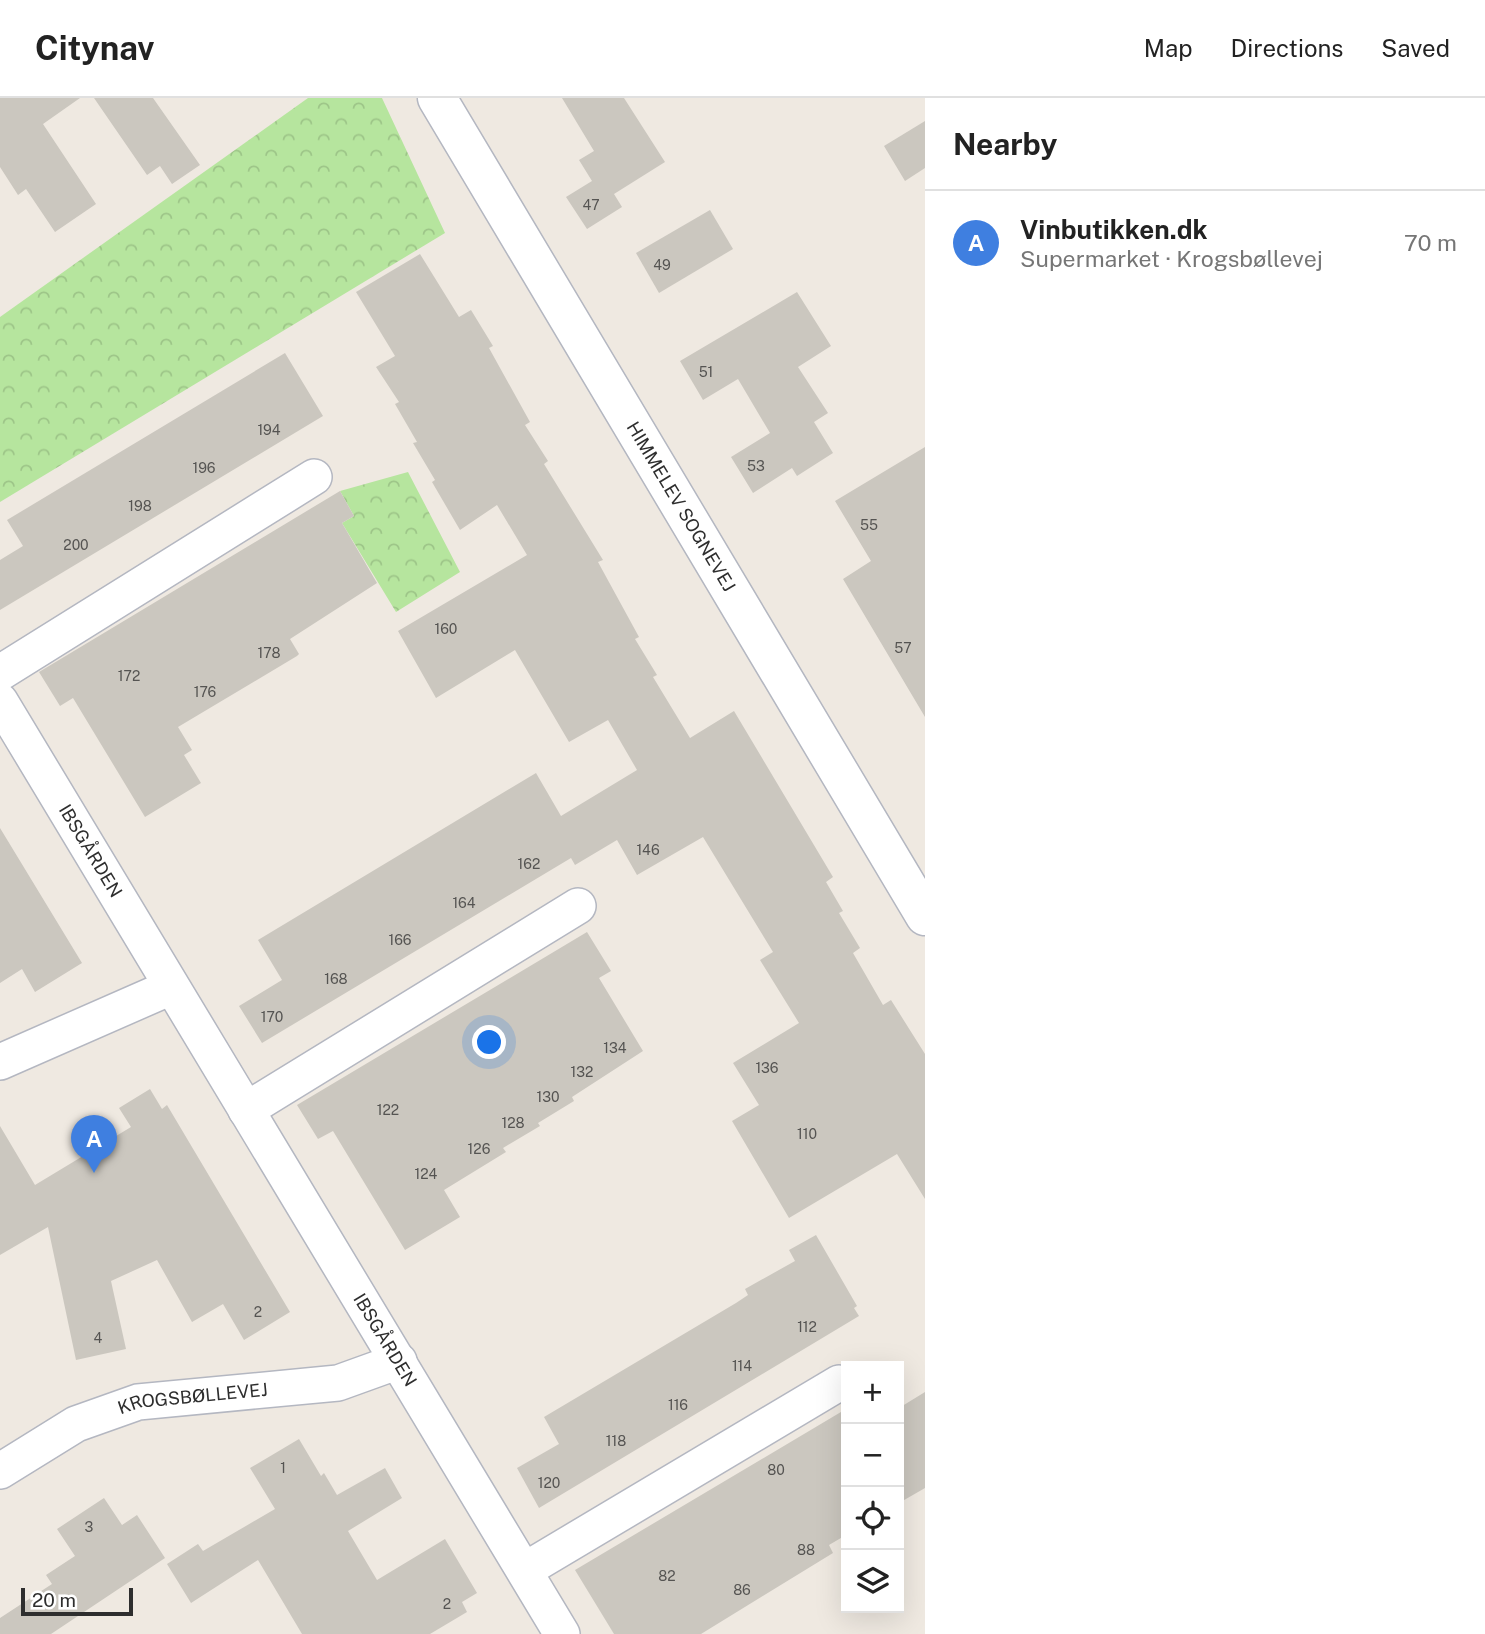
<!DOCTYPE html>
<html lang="en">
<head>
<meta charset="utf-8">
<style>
  body { margin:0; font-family:"Public Sans",sans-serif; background:#f2f2f2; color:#222 }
  .controls { position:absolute; right:21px; bottom:21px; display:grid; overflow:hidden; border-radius:0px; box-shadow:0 7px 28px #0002 }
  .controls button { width:63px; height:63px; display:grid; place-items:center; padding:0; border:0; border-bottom:2px solid #e0e0e0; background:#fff; color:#222; font:35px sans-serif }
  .scale { position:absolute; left:21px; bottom:18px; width:112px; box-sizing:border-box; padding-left:7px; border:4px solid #2e2e2e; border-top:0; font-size:19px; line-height:24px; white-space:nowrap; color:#2e2e2e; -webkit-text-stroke:5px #fff; paint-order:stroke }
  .you { position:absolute; left:490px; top:945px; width:24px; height:24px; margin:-18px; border:5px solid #fff; border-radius:50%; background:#1a73e8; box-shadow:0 0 0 10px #1a73e833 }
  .badge { display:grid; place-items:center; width:46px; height:46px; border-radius:50%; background:#ea580c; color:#fff; font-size:23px; font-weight:700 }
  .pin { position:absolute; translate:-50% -58px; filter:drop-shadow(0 2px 4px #0008) }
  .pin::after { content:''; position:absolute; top:37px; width:24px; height:21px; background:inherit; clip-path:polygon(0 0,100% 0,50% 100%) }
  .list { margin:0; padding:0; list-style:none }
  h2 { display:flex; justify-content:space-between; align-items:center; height:91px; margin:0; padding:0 28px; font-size:30px }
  h2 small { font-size:23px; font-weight:400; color:#767676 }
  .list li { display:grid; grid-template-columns:46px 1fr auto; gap:21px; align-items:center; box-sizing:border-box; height:105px; padding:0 28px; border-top:2px solid #e0e0e0 }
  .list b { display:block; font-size:26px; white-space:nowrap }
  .list p { margin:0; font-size:23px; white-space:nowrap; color:#767676 }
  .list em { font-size:23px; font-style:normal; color:#767676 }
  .icon { flex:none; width:38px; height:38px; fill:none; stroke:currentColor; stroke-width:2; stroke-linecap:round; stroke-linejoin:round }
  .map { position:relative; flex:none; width:925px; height:1536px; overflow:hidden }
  header { display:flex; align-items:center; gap:42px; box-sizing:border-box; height:98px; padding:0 35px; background:#fff; border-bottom:2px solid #e0e0e0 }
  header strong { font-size:33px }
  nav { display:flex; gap:38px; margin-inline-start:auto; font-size:24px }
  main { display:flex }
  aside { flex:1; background:#fff }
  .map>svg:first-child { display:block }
</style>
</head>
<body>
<header>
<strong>Citynav</strong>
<nav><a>Map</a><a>Directions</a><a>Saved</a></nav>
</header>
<main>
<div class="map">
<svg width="925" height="1536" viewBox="0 0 925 1536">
  <defs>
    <pattern id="forest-crowns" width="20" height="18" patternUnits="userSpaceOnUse" patternTransform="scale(1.75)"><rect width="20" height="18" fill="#b6e59e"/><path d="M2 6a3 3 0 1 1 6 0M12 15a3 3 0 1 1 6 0" fill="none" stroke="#9dc588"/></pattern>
  </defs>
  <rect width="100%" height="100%" fill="#efe9e1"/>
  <!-- forest -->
  <g fill="url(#forest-crowns)">
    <polygon points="308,0 382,0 445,135 0,404 0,219"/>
    <polygon points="408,374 460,474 396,514 342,425 354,418 340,393"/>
  </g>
  <!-- building -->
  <g fill="#cbc7bf">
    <polygon points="0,0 80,0 43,26 96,106 55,134 26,91 18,97 0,69"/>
    <polygon points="94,0 153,0 200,67 172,86 160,68 147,77"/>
    <polygon points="562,0 624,0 665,64 614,96 622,109 587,131 566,99 592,83 579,62 594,53"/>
    <polygon points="925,23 925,70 905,83 884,48"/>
    <polygon points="710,112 733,151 659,195 636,155"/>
    <polygon points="420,156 459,219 471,212 493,248 489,250 530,324 525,327 548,363 544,366 603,462 598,464 639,539 635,541 657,577 653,579 690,640 734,613 833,779 826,784 843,813 839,815 860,850 853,855 883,907 891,902 925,956 925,1101 897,1056 789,1120 732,1023 759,1007 733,965 799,925 760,862 773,854 703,739 637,777 617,742 575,767 571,760 262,945 239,908 282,882 258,842 536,675 561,718 637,672 608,622 569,644 515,552 436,600 398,533 527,457 497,407 460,432 432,384 435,382 413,345 417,344 395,306 399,304 376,269 395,258 356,194"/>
    <polygon points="797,194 831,248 798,269 828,315 814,324 833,355 797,378 792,370 753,395 731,359 770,335 738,281 703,302 680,263"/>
    <polygon points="285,255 323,318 0,512 0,462 23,448 7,422"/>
    <polygon points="925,349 925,619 843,481 871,463 835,403"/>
    <polygon points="340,393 354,418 342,425 377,485 290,541 299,556 297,558 178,629 192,652 184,657 201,685 145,719 73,600 60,608 39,574"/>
    <polygon points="0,730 82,865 35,894 22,871 0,885"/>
    <polygon points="587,834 611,873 599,880 643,953 572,999 574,1003 538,1025 540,1028 503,1050 506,1054 444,1092 460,1119 405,1152 333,1033 318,1041 297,1007"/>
    <polygon points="150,991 162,1011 167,1007 290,1214 244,1242 223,1206 192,1224 157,1162 111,1183 126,1251 76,1262 48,1129 0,1157 0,1028 35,1087 131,1029 119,1010"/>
    <polygon points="816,1137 857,1208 854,1210 859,1218 539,1410 517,1370 559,1346 544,1319 736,1205 748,1197 745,1191 795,1163 789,1152"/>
    <polygon points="925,1294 925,1390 899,1405 899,1310"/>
    <polygon points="846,1311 846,1437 829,1447 833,1455 701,1536 614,1536 575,1472"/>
    <polygon points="299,1341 321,1378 324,1375 337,1397 385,1370 402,1400 348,1433 377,1482 445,1441 477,1495 462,1504 467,1514 430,1536 302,1536 258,1462 191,1505 167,1466 198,1446 203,1453 275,1411 250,1370"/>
    <polygon points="104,1400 122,1427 137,1417 165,1460 51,1536 0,1536 0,1520 52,1486 46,1477 75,1458 57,1431"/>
  </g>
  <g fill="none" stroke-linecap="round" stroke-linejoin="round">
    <!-- minor casing -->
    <g stroke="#b4b7c1" stroke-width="38">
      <g id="minor">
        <polyline points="0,575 314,379"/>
        <path id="s1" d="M0,603L562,1536"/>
        <polyline points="0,964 171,889"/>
        <polyline points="246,1012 578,808"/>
        <path id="s2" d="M0,1373L76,1326L138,1304L338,1285L399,1263"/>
        <polyline points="525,1472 839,1285"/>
      </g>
    </g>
    <!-- tertiary casing -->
    <g stroke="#b4b7c1" stroke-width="41">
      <g id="tertiary">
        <path id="s3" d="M437,0L925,818"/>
      </g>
    </g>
    <!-- minor -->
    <use href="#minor" stroke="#fff" stroke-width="35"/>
    <!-- tertiary -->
    <use href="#tertiary" stroke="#fff" stroke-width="38"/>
  </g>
  <g text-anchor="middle" stroke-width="6" stroke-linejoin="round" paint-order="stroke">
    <!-- number labels -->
    <g font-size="14" fill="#555452">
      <text x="591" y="112">47</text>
      <text x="662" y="172">49</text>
      <text x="706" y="279">51</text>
      <text x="269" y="337">194</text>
      <text x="756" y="373">53</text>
      <text x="204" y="375">196</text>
      <text x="140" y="413">198</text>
      <text x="869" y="432">55</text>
      <text x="76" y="452">200</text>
      <text x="446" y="536">160</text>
      <text x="903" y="555">57</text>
      <text x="269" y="560">178</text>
      <text x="129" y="583">172</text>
      <text x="205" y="599">176</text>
      <text x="648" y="757">146</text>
      <text x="529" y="771">162</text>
      <text x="464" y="810">164</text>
      <text x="400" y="847">166</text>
      <text x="336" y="886">168</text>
      <text x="272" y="924">170</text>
      <text x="615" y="955">134</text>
      <text x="767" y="975">136</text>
      <text x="582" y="979">132</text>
      <text x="548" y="1004">130</text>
      <text x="388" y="1017">122</text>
      <text x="513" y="1030">128</text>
      <text x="807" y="1041">110</text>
      <text x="479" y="1056">126</text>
      <text x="426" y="1081">124</text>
      <text x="258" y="1219">2</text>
      <text x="807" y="1234">112</text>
      <text x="98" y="1245">4</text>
      <text x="742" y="1273">114</text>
      <text x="678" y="1312">116</text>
      <text x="616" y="1348">118</text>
      <text x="283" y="1375">1</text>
      <text x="776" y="1377">80</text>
      <text x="549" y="1390">120</text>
      <text x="89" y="1434">3</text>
      <text x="806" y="1457">88</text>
      <text x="667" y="1483">82</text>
      <text x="742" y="1497">86</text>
      <text x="447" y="1511">2</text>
    </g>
    <!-- street labels -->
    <g font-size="18" fill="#2e2e2e" stroke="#fff">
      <text dy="6" stroke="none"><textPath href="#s3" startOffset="476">HIMMELEV SOGNEVEJ</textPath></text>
      <text dy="6" stroke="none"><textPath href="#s1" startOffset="175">IBSGÅRDEN</textPath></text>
      <text dy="6" stroke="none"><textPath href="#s1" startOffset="746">IBSGÅRDEN</textPath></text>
      <text dy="6" stroke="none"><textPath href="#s2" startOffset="210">KROGSBØLLEVEJ</textPath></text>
    </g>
  </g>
</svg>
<div class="controls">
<button>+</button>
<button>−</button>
<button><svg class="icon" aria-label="locate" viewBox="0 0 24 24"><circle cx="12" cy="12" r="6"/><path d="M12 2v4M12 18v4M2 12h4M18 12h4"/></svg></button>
<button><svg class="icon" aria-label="layers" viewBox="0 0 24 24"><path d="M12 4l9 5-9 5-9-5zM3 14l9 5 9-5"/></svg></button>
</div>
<div class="scale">20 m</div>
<div class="you"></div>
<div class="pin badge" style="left:94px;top:1075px;background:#3f7fe0">A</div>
</div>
<aside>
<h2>Nearby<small></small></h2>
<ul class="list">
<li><span class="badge" style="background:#3f7fe0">A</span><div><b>Vinbutikken.dk</b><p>Supermarket · Krogsbøllevej</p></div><em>70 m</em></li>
</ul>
</aside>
</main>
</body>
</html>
